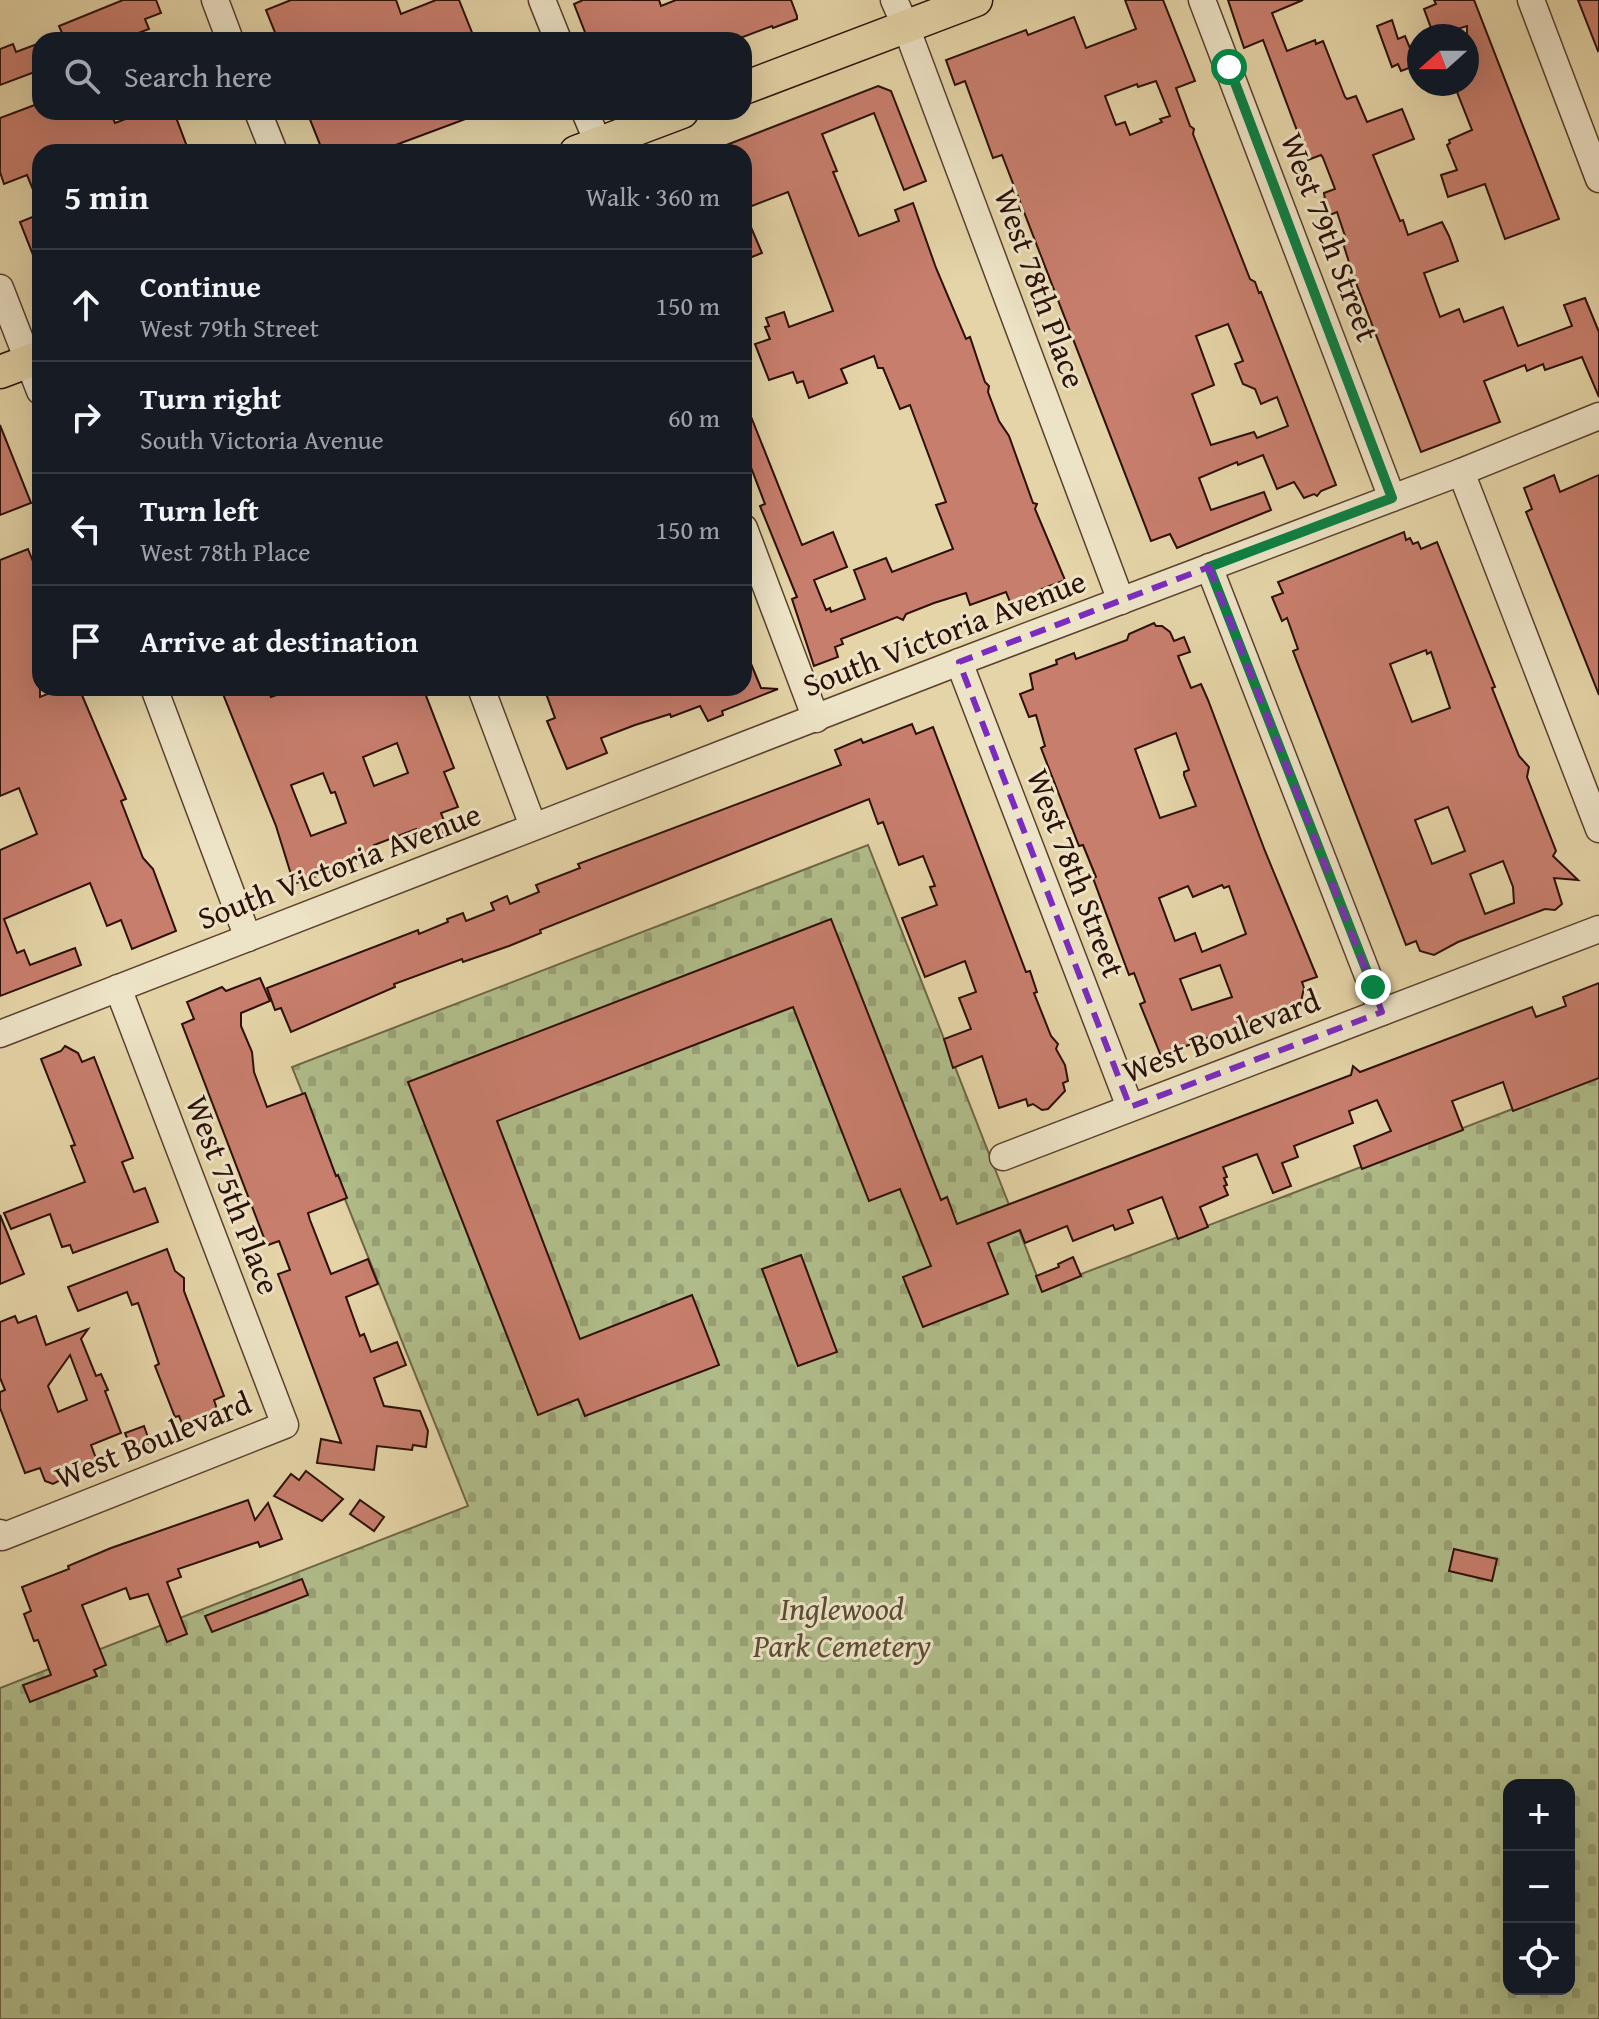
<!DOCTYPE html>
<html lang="en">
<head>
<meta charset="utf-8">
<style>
  body { margin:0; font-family:"Gentium Book Plus",serif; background:#242831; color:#f1f3f6 }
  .controls { position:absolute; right:24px; bottom:24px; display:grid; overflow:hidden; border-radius:16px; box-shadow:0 8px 32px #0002 }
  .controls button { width:72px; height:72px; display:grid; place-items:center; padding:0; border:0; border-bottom:2px solid #363941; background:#171b24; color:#f1f3f6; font:40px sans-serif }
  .compass { position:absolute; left:1407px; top:24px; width:72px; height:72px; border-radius:50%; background:#171b24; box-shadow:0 8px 32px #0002; rotate:249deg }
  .stop { position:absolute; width:24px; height:24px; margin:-18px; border:6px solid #0b8043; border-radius:50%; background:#fff }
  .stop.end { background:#0b8043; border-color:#fff; box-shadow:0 2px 8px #0008 }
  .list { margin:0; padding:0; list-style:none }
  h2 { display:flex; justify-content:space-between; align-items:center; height:104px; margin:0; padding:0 32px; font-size:34px }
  h2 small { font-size:26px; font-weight:400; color:#9ea1a6 }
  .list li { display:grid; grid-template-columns:52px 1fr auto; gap:24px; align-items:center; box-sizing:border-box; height:112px; padding:0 32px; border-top:2px solid #363941 }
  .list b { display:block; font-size:30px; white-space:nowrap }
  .list p { margin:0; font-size:26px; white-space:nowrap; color:#9ea1a6 }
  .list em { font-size:26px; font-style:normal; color:#9ea1a6 }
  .icon { flex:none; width:44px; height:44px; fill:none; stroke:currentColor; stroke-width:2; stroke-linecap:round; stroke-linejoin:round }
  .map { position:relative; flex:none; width:1599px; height:2019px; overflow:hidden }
  .search { position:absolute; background:#171b24; box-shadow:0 8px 32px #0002; left:32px; top:32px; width:720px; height:88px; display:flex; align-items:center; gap:20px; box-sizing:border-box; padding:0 28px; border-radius:24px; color:#9ea1a6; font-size:30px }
  .panel { position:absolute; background:#171b24; box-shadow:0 8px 32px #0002; left:32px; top:144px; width:720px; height:552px; border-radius:24px }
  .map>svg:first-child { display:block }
</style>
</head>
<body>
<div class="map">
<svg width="1599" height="2019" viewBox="0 0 1599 2019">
  <defs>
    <pattern id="cemetery-stones" width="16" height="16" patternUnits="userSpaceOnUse" patternTransform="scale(2)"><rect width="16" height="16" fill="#b0bd8a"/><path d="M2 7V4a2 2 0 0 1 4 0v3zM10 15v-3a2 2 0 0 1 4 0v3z" fill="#98a176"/></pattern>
  </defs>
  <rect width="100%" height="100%" fill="#e4d4a7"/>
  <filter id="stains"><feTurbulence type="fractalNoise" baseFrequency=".0025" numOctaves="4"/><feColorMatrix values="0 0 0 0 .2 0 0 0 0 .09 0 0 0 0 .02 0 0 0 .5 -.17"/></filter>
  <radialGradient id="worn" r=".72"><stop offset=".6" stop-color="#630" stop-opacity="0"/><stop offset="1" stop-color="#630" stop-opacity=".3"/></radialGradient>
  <!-- cemetery -->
  <path fill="url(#cemetery-stones)" stroke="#6e6648" stroke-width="2" fill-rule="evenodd" d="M868,845L1042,1289L1599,1076V2019H0V1688L468,1506L292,1067ZM1509,1785H1569V1989H1509Z"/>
  <!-- building -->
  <g fill="#c87e6d" stroke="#2c0f05" stroke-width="2" fill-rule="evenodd">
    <polygon points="123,0 156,0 161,13 145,19 149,29 120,40 65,40 59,26"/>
    <polygon points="291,0 396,0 401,14 436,0 459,0 475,40 278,40 266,10"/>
    <polygon points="583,0 659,0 661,6 676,0 791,0 797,16 797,19 773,28 772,26 735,40 588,40 574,4"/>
    <path d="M1125,0H1163L1195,81L1176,88L1190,126L1194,129L1193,134L1250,279L1255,282L1259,293L1261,292L1336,485L1321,491L1317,496L1314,494L1304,498L1294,482L1277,489L1263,455L1238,465L1237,462L1199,478L1211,510L1264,492L1271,510L1177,548L1170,534L1151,541L1002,155L993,158L965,81L955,85L946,60L1026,30L1028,35L1074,17L1086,48L1136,29ZM1156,81L1170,116L1160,119L1162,122L1130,135L1125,122L1116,125L1105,96L1137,84L1138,87ZM1228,324L1243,361L1235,364L1243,384L1255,389L1261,404L1277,397L1288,426L1257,438L1254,432L1211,445L1192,394L1214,385L1196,336Z"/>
    <polygon points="1228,0 1303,0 1272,13 1287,51 1315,40 1316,44 1323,41 1345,97 1347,99 1356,96 1367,122 1402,109 1414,139 1373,155 1400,221 1403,220 1408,235 1442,222 1449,236 1458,261 1424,273 1440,317 1459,309 1464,322 1503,307 1518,346 1572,326 1564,305 1585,298 1599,332 1599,397 1582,357 1545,370 1543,364 1527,371 1525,365 1484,381 1500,422 1421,452 1353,275 1343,243 1347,242 1337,212 1330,215 1325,200 1324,193 1335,189 1323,158 1321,155 1308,160 1263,40 1244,48"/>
    <polygon points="1434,0 1474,0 1559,219 1505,239 1485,184 1448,197 1441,175 1457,170 1447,145 1450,143 1449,140 1472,130 1455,87 1467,84 1467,26 1434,36 1424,9 1436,4"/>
    <polygon points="1578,0 1599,0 1599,50 1598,51"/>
    <polygon points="1392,20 1398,39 1405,36 1417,65 1401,71 1398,64 1392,67 1377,26"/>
    <polygon points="40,43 40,70 0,85 0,49 13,44 16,52"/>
    <polygon points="878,86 891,91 926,181 904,190 874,113 822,134 837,171 833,172 859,236 899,221 895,210 913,203 936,268 966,339 970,337 985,382 989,386 988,392 999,421 1009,436 1033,503 1037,504 1035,509 1065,580 1039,590 1042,598 1016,608 1012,607 1006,592 970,605 966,593 934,603 906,614 903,620 897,617 841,639 843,644 835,647 838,657 814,666 792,599 797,597 760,506 765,504 750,465 744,468 744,399 802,545 833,532 847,567 814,580 826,610 830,608 831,612 865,599 854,570 886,558 892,572 953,549 936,505 946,502 910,405 900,409 883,368 878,368 874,356 841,369 847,383 809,398 803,381 797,383 793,372 769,380 755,344 770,339 765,327 769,326 766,318 784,312 789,327 833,311 788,192 744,209 744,152 711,151"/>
    <polygon points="40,103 40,112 110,112 115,123 144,112 174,112 189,152 40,152 39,204 27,175 4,184 0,172 0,118"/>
    <polygon points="307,112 478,112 479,114 377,152 323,152"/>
    <polygon points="744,211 762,253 744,260"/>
    <polygon points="40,214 40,270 39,270 20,222"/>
    <polygon points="0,425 31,503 0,515"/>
    <polygon points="1554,475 1560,492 1599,475 1599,695 1526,512 1532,509 1524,488"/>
    <path d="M1404,532L1406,540L1410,538L1413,544L1418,542L1421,549L1437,542L1495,687L1492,688L1519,756L1529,767L1527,777L1556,851L1553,856L1578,880L1554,878L1562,904L1555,910L1545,909L1458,942L1434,955L1420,951L1416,941L1406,945L1293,651L1298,649L1287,618L1282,621L1272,597L1283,593L1278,582ZM1426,650L1427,654L1431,652L1450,708L1412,722L1390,664ZM1448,807L1465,851L1432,864L1415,820ZM1503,861L1513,887L1514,903L1485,914L1470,874Z"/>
    <polygon points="28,549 40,579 40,697 62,688 79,688 126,799 121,801 143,858 153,869 176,931 132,949 121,920 107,926 90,883 4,919 17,953 24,950 30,965 75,948 81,965 0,996 0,850 37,834 19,788 0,796 0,560"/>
    <path d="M1154,623L1156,626H1162L1170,632L1174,641L1184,637L1190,652L1178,656L1191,688L1201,684L1208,700L1265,851L1317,977L1302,982L1304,988L1300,1006L1293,1004L1161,1056L1140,1004L1145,1002L1134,973L1129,975L1093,878L1096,877L1083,845L1079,846L1041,748L1045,746L1036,715L1029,717L1020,694L1033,689L1030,674L1057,664L1056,660L1074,653L1076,659L1127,640L1129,634ZM1176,733L1189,770L1184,772V775L1196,806L1160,818L1135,749ZM1222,885L1224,888L1229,886L1246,934L1202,952L1195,933L1175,941L1159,898L1188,886L1193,897ZM1220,965L1232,997L1192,1010L1180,979Z"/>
    <polygon points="744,647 761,688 778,689 722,711 723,715 708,721 700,706 671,717 670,714 635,725 601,738 607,753 567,769 547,721 555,718 544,688 744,688"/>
    <path d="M237,688H267L271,697L296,688H423L454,768L444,772L458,807L441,813L448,831L427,839L425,832L418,834L416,829L374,845L377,853L352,864L294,884L276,826L223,694ZM397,743L408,773L374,786L363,757ZM323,773L331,793L335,792L346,823L311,836L291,785Z"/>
    <polygon points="912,724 916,734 933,727 1026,972 1030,971 1037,992 1034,993 1051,1036 1058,1044 1056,1049 1065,1065 1068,1081 1063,1083 1065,1091 1048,1109 1042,1110 1033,1104 1028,1106 1026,1099 999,1108 982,1056 953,1068 944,1039 971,1029 959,998 976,992 965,961 925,977 902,918 937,905 930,887 935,886 923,856 899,865 883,822 878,824 869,799 540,930 541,933 509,946 463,962 462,959 394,984 395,987 291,1032 281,1008 275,1010 267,988 418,930 419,934 448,922 447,919 463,913 466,921 494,910 491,903 507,896 510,904 539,892 536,885 580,868 578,864 841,765 835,750 861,739 863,743"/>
    <polygon points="831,919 941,1200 947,1197 957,1224 1351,1075 1353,1066 1360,1072 1532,1007 1536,1017 1566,1006 1563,997 1599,983 1599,1078 1513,1111 1503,1082 1452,1101 1463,1130 1362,1169 1354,1146 1391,1131 1377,1100 1349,1111 1353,1123 1294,1146 1298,1157 1282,1163 1291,1186 1273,1193 1257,1154 1223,1167 1227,1177 1224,1178 1227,1185 1224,1186 1228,1195 1200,1207 1208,1227 1178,1239 1162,1197 1128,1210 1133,1223 1115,1230 1113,1225 1073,1241 1067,1226 1025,1243 1020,1230 988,1243 1008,1294 923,1327 903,1277 931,1266 900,1189 869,1201 793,1007 497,1121 580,1339 692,1295 719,1365 585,1416 578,1399 538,1415 408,1082"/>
    <polygon points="260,978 270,1001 241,1013 241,1026 252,1052 254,1072 267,1107 305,1093 336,1176 338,1175 347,1198 308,1213 310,1220 331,1274 368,1259 378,1284 346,1297 360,1336 364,1334 371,1352 397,1342 406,1365 374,1378 384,1406 420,1411 428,1431 426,1447 413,1445 412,1450 377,1446 374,1470 317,1463 321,1439 341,1443 278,1274 290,1270 279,1241 268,1245 266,1243 182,1024 194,1019 187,1002 222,987 226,991"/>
    <polygon points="65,1046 78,1053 82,1062 94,1057 133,1158 122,1162 134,1192 145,1188 158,1222 73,1253 70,1245 62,1247 50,1214 11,1229 4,1213 85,1182 71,1146 75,1145 41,1059 61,1051"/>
    <polygon points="0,1215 24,1274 0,1284"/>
    <polygon points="167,1249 175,1271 184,1278 184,1291 224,1396 214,1400 216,1406 212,1424 205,1422 185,1430 179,1416 175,1417 155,1366 159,1364 138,1303 132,1305 127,1292 78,1311 68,1287"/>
    <polygon points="801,1255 837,1352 798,1366 762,1269"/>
    <polygon points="1073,1257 1081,1276 1042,1292 1036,1276 1059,1267 1058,1264"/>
    <path d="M15,1316L18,1323L36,1316L46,1345L88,1329L81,1339L96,1376L101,1374L108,1390L105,1391L121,1433L91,1445L97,1461L53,1484L45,1481L40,1468L25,1473L0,1408V1392L5,1390L0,1378V1322ZM70,1355L87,1400L58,1412L48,1386Z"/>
    <polygon points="144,1426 150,1443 132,1450 125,1433"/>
    <polygon points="306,1471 343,1499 322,1521 274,1496 291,1474 299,1480"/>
    <polygon points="248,1500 255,1520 268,1503 282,1539 260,1547 258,1542 178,1569 181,1577 167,1582 187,1634 167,1642 148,1594 130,1599 126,1588 82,1605 106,1665 94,1670 97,1676 30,1702 23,1685 51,1675 38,1640 34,1641 24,1614 31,1611 22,1587 69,1569 68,1566 111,1548"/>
    <polygon points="360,1500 384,1517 374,1531 350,1514"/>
    <polygon points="1454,1549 1497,1559 1492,1581 1449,1571"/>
    <polygon points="302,1579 308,1595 212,1632 205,1616"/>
  </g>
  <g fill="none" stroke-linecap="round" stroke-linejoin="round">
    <!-- minor casing -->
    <g stroke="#5a402e" stroke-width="29">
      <g id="minor">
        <polyline points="215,0 230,40"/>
        <polyline points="542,0 558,40"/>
        <polyline points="894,0 906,27 1121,601"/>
        <polyline points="1202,0 1392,498"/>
        <polyline points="1531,0 1599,179"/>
        <polyline points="258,112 274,152"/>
        <polyline points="585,112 602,152"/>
        <polyline points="0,288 40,391"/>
        <polyline points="1461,472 1599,829"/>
        <polyline points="744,528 816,719"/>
        <polyline points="1209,567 1382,1012"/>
        <polyline points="959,662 1130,1107"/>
        <polyline points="154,688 248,938"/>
        <polyline points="481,688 533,826"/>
        <polyline points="0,1034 959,662 1461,472 1599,416"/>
        <polyline points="1003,1157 1599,929"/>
        <polyline points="0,1533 2,1537 285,1425 118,988"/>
      </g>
    </g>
    <!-- major casing -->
    <g stroke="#2c0f05" stroke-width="35">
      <g id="major">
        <polyline points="744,88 976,0"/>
        <polyline points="576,152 682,112"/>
        <polyline points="0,372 40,357"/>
      </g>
    </g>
    <!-- minor -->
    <use href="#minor" stroke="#ede3c6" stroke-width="26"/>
    <!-- major -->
    <use href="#major" stroke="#e4d4a7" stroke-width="32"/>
  </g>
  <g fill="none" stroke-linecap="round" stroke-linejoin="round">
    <!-- route -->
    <polyline stroke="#0b8043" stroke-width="10" points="1229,67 1392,498 1209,567 1373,987"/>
  </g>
  <!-- marked area -->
  <path fill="none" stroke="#7b2cbf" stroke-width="6" stroke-dasharray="16 10" stroke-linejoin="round" d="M1209,567L1382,1012L1130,1107L959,662Z"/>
  <g text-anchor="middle" stroke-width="6" stroke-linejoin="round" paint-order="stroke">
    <!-- street labels -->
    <g font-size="32" fill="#2c0f05" stroke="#ede3c6">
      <text transform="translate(1330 237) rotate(69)" y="11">West 79th Street</text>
      <text transform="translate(1040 288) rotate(70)" y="11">West 78th Place</text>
      <text transform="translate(944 633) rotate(-21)" y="11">South Victoria Avenue</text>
      <text transform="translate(339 866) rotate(-21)" y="11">South Victoria Avenue</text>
      <text transform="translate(1076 873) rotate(69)" y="11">West 78th Street</text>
      <text transform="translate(1221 1036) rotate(-21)" y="11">West Boulevard</text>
      <text transform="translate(233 1195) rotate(69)" y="11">West 75th Place</text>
      <text transform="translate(153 1440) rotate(-22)" y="11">West Boulevard</text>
    </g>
    <!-- park labels -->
    <g font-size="32" font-style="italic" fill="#5a4c34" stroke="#ede3c6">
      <text x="842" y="1620">Inglewood<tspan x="842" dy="37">Park Cemetery</tspan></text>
    </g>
  </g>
  <rect width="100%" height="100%" filter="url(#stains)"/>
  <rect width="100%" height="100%" fill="url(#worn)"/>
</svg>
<div class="controls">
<button>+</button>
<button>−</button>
<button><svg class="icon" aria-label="locate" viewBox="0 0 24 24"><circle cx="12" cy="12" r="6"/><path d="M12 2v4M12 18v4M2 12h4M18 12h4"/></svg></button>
</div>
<svg class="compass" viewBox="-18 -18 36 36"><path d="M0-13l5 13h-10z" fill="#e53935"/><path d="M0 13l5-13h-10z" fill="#9ea1a6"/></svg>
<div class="stop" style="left:1229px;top:67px"></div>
<div class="stop end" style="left:1373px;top:987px"></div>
<div class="search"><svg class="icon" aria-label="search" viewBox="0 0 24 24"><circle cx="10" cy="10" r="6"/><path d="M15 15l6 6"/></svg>Search here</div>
<section class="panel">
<h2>5 min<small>Walk · 360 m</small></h2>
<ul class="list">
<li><svg class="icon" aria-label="ahead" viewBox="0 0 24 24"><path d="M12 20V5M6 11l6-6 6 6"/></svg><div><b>Continue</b><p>West 79th Street</p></div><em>150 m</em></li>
<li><svg class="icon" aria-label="right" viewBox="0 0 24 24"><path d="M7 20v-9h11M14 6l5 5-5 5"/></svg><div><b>Turn right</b><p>South Victoria Avenue</p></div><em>60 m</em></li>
<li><svg class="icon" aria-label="left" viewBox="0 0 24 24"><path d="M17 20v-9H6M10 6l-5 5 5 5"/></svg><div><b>Turn left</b><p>West 78th Place</p></div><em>150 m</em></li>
<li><svg class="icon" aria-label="arrive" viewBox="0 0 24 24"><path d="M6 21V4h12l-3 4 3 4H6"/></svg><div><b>Arrive at destination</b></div></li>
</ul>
</section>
</div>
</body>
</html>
